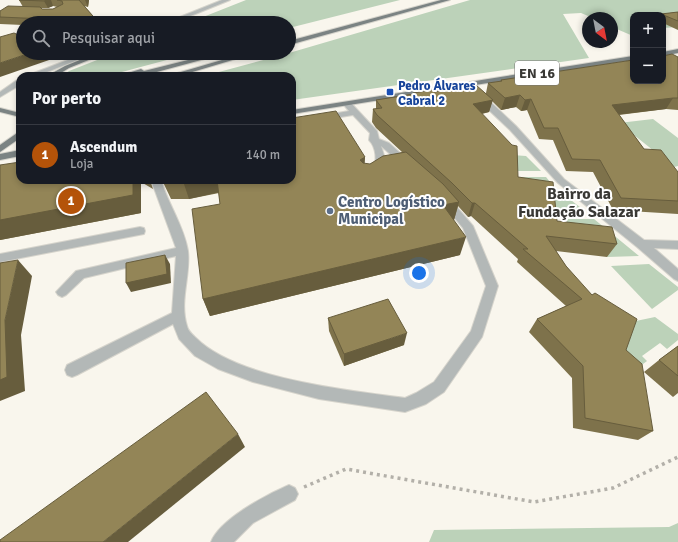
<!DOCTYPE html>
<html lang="pt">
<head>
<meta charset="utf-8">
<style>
  body { margin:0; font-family:Signika,sans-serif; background:#242831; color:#f1f3f6 }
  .controls { position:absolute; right:12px; top:12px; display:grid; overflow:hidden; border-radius:8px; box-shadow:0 2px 6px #0003 }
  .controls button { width:36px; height:36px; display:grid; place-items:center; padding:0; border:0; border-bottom:1px solid #363941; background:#171b24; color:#f1f3f6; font:20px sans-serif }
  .compass { position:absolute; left:582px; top:12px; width:36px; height:36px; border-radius:50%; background:#171b24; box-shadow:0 2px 6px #0003; rotate:148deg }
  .you { position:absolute; left:419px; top:273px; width:14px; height:14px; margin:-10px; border:3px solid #fff; border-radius:50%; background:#1a73e8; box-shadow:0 0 0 6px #1a73e833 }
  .badge { display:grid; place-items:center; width:26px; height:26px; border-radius:50%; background:#b45309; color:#fff; font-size:13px; font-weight:700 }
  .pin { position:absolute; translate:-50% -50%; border:2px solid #fff; box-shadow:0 1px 4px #0006 }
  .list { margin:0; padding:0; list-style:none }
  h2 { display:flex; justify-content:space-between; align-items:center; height:52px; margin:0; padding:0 16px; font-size:17px }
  h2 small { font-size:13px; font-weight:400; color:#9ea1a6 }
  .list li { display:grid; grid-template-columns:26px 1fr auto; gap:12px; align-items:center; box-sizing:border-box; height:60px; padding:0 16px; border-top:1px solid #363941 }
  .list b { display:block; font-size:15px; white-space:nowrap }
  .list p { margin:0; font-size:13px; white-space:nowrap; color:#9ea1a6 }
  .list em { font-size:13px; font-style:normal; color:#9ea1a6 }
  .icon { flex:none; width:22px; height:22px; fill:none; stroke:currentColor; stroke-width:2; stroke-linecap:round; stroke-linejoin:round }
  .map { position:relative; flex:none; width:678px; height:542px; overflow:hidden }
  .search { position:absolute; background:#171b24; box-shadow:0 2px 6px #0003; left:16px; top:16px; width:280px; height:44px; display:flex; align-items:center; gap:10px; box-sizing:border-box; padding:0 14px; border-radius:22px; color:#9ea1a6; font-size:15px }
  .panel { position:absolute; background:#171b24; box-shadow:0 2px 6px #0003; left:16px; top:72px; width:280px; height:112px; border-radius:12px }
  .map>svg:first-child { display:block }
</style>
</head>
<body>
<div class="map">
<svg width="678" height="542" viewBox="0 0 678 542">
  <rect width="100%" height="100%" fill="#f9f6ed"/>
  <!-- green -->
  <g fill="#bcd2b9">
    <polygon points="246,0 400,0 289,28 289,23 188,23"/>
    <polygon points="470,0 678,0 678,27 663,28 663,15 633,15 633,36 612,27 612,18 593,18 581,13 563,14 589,58 292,100 292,76 204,76 289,53"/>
    <polygon points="115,53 193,53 107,76 63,76 69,71"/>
    <polygon points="653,119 678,138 678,166 674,167 619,123"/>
    <polygon points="512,155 526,156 541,171 513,171"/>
    <polygon points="519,177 546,177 554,187 585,211 547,210"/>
    <polygon points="566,219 594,219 639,256 607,257 603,240 569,236"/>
    <polygon points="649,264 678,287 678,290 652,309 611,266"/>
    <path d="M655,317L678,334V340L667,349L660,343L642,356L647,361L639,367C620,349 625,345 631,322Z"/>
    <polygon points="678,523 678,542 429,542 434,530 669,527"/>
  </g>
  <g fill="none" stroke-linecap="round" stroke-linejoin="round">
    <!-- minor casing -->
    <g stroke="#d6d4cc" stroke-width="2">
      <g id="minor">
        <polygon points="222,0 230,0 173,23 165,23"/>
        <polygon points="86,53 95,53 37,76 26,76"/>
        <polygon points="17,80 20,80 20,85 0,97 0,92"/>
        <polygon points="476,94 482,94 516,126 564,179 644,240 678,241 678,249 654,248 678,269 678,281 674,279 637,247 558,183 510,130 476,98"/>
        <path d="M344,102H350L377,131L379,139L389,143L410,162L412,164L410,166H404L381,146C385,157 387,163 380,173H374L372,171C378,162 376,147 369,140L370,133L353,115L292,125V121L349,111L343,104Z"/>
        <path d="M151,180H161C168,204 184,226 188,251C191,275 179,301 187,326C188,331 192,334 196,338C237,379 347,390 405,398L416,393L434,382L471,331L486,286L463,228L440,200L445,197L449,198L473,226L498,286L482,337L444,392L426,404L405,412L319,399L253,382L218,369L195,356L179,339L173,324L77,375L72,377L67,375L65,370L67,365L172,313L176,256L84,278L66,295L62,297L58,295L56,292L76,271L176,248Z"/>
        <polygon points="140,227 144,228 145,231 144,234 0,262 0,254"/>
        <path d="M289,485L295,488L298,494L295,500L253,523L234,542H211C220,519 266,495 289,485Z"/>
      </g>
    </g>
    <!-- major casing -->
    <g stroke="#d6d4cc" stroke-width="2">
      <g id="major">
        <polygon points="441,0 450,0 289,45 289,41"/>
        <polygon points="678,49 678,53 663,56 663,52"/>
        <polygon points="97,53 106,53 69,68 56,76 47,76 65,66"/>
        <polygon points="216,53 227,53 142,76 118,76 141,69 144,71"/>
        <polygon points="246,53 256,53 179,76 167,76"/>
        <polygon points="633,56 633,60 292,114 292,110"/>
        <polygon points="0,108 20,113 20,117 0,112"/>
        <polygon points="20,131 20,138 0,152 0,145"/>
        <polygon points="20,150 20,156 0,160 0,154"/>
      </g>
    </g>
    <!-- path -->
    <polyline stroke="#b3b0a9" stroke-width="3.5" stroke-dasharray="3 4" stroke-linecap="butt" points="304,487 346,469 534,502 613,488 678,457"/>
    <!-- minor -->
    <use href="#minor" fill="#b3b8b7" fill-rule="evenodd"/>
    <!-- major -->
    <use href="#major" fill="#7b8383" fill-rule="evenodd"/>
  </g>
  <!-- wall -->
  <g fill="#7e724b" fill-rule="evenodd">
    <path d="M19,0H89L88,7L84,6L99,23H23V25L0,24V11L23,7ZM53,6L57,7L53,9H42L41,8H48Z"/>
    <polygon points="678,12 678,30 663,23 663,15 660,15 661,14"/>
    <polygon points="678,57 678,110 666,109 619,115 644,149 678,172 678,214 613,210 593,172 566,171 553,140 539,139 527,110 521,111 516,107 501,110 492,101 489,112 482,114 518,177 557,221 617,244 607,257 556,251 566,266 626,350 653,431 638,440 573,428 572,378 529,332 537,319 566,306 517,262 518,259 471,216 468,217 458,206 454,220 453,220 460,255 210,316 203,299 220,204 219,193 189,199 171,199 162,180 292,180 365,157 364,164 370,164 402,152 376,128 372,122 373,109 376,109 376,100 412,94 413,93 434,92 486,93 488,83 500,81 501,80"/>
    <polygon points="0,165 20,180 150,180 153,189 141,182 141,213 0,240"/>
    <polygon points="328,318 404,345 344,366 329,331"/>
    <polygon points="678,346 678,393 673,397 644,372 659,360"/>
  </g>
  <!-- shaded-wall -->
  <g fill="#675d3d">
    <polygon points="47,0 51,0 53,6 48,8 44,1"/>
    <polygon points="85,0 89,0 88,7"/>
    <polygon points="30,53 49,53 52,59 0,77 0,63"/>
    <polygon points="520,95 516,107 501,110 505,98"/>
    <polygon points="673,98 666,109 606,116 612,105"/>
    <polygon points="531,99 527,110 521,111 525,100"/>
    <polygon points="493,100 489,112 470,116 473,104"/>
    <polygon points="365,157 364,175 360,160"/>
    <polygon points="133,180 140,180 141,182 141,213 0,240 0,220"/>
    <polygon points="188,180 217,180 220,192 189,199 183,181"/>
    <polygon points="459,202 454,220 438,223 443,205"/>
    <polygon points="472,203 475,203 471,216 468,217"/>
    <polygon points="466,237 460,255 210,316 203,299"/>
    <polygon points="165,255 170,264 171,283 131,292 126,283"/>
    <polygon points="18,260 32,276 21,335 25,391 0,401 0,380 5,320"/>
    <polygon points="407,333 404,345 344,366 344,354"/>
    <polygon points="238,434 245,447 128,542 103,542"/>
  </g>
  <!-- building -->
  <g fill="#938557" stroke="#675d3d">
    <polygon points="19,0 47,0 44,1"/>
    <polygon points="57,0 79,0 99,23 71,23 69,20 0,17 0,11 8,6 40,7 42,9 53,9 63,4 62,1"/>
    <polygon points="678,12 678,21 661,14"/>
    <polygon points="14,33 23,37 23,53 30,53 0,63 0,37"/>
    <polygon points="672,54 678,57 678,98 673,98 612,105 644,149 661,150 678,172 678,201 621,198 600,160 572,159 558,128 544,128 531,99 525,100 520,95 505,98 488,83 502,81 501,80 633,60 633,81 663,81 663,56"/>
    <polygon points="476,85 493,100 473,104 512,145 517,146 518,177 553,182 557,221 612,227 617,244 546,236 566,266 592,295 595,293 637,319 626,350 642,364 653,431 585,418 583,366 537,319 582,299 523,249 528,249 475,203 472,203 452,183 377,115 373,109 382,108 376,100 414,94 413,93 432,90 434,92"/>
    <polygon points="336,111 365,157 360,160 363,163 370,164 383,156 406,152 443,184 459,202 443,205 466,237 203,299 192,209 220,204 217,180 292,180 292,118"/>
    <polygon points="20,162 20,180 133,180 133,195 0,220 0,165"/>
    <polygon points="164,180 188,180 183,181 164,182"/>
    <polygon points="165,255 167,274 126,283 126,263"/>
    <polygon points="18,260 5,320 7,377 0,380 0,263"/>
    <polygon points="388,299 407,333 344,354 328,318"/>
    <polygon points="678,346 678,376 659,360"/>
    <polygon points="206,392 238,434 103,542 0,542 0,540"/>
  </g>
  <!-- markers -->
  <rect fill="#1a4fb4" stroke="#fff" stroke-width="1.5" x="386" y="88" width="8" height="8" rx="2"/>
  <circle fill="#5c6f8a" stroke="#fff" stroke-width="1.5" cx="330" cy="211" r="4"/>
  <g text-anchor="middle" stroke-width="4" stroke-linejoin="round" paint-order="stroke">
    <!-- far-transit labels -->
    <g font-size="13" font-weight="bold" fill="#164399" stroke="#fff" text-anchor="start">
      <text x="398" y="90">Pedro Álvares<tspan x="398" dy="15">Cabral 2</tspan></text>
    </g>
    <!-- shield labels -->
    <rect fill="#fff" stroke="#747472" stroke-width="1" x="515" y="61" width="44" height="24" rx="3"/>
    <g font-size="14" font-weight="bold" fill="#393835">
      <text x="537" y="78">EN 16</text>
    </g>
    <!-- service labels -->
    <g font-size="15" font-weight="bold" fill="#4e5e75" stroke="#fff" text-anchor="start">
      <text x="338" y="207">Centro Logístico<tspan x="338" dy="17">Municipal</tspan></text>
    </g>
    <!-- neighbourhood labels -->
    <g font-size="16" font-weight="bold" fill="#393835" stroke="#fff">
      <text x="579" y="199">Bairro da<tspan x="579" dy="18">Fundação Salazar</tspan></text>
    </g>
  </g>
</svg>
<div class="controls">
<button>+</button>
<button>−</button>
</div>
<svg class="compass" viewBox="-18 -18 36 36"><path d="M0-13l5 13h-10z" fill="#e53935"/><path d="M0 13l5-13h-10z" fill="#9ea1a6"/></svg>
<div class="you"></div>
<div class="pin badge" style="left:71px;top:201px">1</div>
<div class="search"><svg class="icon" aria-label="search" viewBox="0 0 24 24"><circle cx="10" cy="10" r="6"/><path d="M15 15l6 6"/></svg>Pesquisar aqui</div>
<section class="panel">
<h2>Por perto<small></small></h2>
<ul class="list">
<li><span class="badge">1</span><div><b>Ascendum</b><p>Loja</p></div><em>140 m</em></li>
</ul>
</section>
</div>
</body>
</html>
